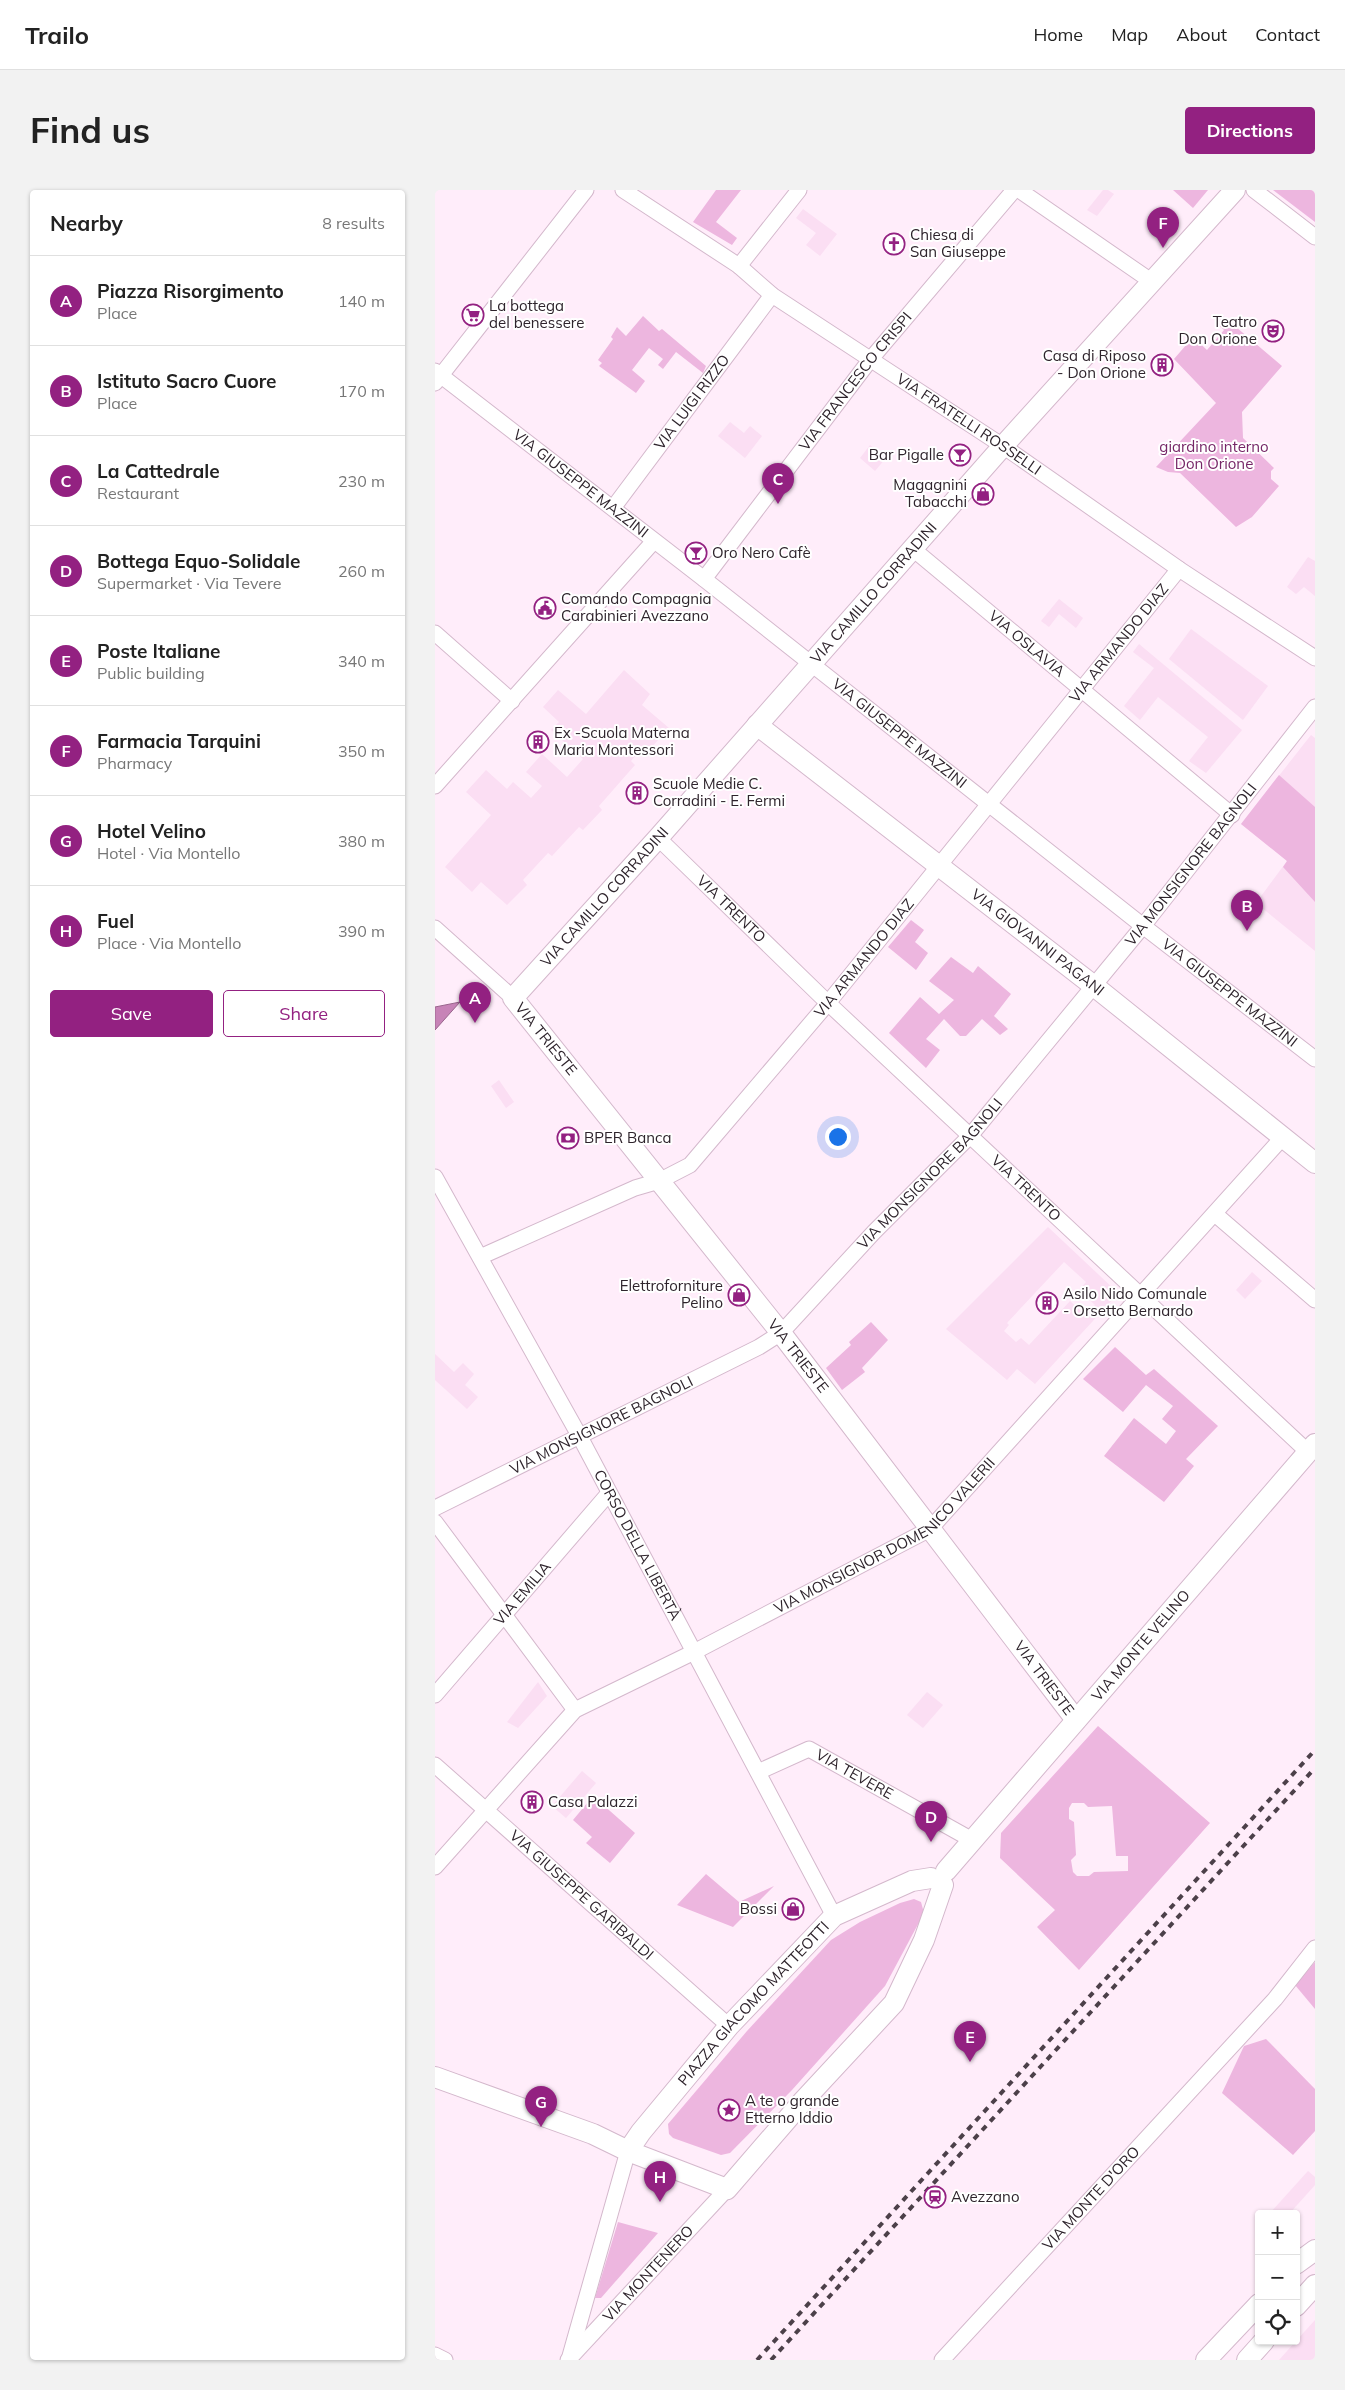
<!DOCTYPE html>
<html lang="en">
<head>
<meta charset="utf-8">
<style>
  body { margin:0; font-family:Mulish,sans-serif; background:#f2f2f2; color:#222 }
  .controls { position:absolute; right:15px; bottom:15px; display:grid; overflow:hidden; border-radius:5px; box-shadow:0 1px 4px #0004 }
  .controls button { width:45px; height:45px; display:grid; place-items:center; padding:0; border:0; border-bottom:1px solid #e0e0e0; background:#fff; color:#222; font:25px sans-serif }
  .you { position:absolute; left:402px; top:946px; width:18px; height:18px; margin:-12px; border:4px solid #fff; border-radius:50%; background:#1a73e8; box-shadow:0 0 0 8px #1a73e833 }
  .badge { display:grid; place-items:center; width:32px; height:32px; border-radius:50%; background:#932181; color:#fff; font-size:16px; font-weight:700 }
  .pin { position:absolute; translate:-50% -41px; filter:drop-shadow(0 1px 2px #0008) }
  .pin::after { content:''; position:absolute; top:26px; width:18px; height:15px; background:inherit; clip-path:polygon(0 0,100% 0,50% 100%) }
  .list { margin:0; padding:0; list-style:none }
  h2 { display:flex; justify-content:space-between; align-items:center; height:65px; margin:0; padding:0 20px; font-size:21px }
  h2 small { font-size:16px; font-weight:400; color:#767676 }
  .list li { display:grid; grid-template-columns:32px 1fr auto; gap:15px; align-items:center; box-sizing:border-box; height:90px; padding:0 20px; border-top:1px solid #e0e0e0 }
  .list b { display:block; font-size:19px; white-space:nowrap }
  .list p { margin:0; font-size:16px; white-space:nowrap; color:#767676 }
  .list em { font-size:16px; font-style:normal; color:#767676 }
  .actions { display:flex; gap:10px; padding:15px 20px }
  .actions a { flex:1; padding:11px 0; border:1px solid #932181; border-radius:5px; text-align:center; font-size:18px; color:#932181 }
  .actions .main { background:#932181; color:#fff }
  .icon { flex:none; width:28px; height:28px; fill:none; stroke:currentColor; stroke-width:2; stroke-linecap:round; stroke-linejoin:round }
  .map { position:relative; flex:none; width:880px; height:2170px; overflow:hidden; border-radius:5px }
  header { display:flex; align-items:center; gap:30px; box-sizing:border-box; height:70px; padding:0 25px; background:#fff; border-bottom:1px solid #e0e0e0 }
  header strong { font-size:24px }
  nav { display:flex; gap:28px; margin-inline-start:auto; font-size:18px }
  .intro { display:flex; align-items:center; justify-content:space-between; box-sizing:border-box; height:120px; padding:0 30px }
  h1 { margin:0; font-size:35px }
  .button { padding:12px 22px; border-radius:5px; background:#932181; color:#fff; font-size:18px; font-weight:700 }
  main { display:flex; gap:30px; padding:0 30px }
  aside { flex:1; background:#fff; border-radius:5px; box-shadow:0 1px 4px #0004 }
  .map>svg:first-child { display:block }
</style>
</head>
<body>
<header>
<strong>Trailo</strong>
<nav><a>Home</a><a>Map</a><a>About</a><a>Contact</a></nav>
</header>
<div class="intro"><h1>Find us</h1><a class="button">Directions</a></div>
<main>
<aside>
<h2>Nearby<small>8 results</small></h2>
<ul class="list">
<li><span class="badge">A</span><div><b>Piazza Risorgimento</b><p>Place</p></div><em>140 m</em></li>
<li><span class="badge">B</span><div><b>Istituto Sacro Cuore</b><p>Place</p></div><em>170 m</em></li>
<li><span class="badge">C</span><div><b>La Cattedrale</b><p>Restaurant</p></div><em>230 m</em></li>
<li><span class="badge">D</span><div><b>Bottega Equo-Solidale</b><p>Supermarket · Via Tevere</p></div><em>260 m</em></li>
<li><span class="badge">E</span><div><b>Poste Italiane</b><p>Public building</p></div><em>340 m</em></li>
<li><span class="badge">F</span><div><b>Farmacia Tarquini</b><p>Pharmacy</p></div><em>350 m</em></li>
<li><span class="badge">G</span><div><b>Hotel Velino</b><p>Hotel · Via Montello</p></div><em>380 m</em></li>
<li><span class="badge">H</span><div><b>Fuel</b><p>Place · Via Montello</p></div><em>390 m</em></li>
</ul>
<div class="actions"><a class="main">Save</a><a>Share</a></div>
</aside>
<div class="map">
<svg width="880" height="2170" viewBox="0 0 880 2170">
  <rect width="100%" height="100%" fill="#ffedfa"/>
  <!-- built -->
  <g fill="#fbdef3" fill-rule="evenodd">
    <polygon points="668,0 673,0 679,4 662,26 652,20"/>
    <polygon points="368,19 402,44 385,66 371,55 381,43 361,28"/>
    <polygon points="295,232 309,243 315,236 327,246 310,268 283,246"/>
    <polygon points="435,255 451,268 440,281 425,268"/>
    <polygon points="873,367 880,371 880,406 869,397 861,404 852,397"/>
    <polygon points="624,409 648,428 641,438 624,424 614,437 606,431"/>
    <polygon points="756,439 833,496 808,530 734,469"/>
    <polygon points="704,454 807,540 771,583 754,571 773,547 723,507 705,530 689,516 719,478 698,462"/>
    <polygon points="189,480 215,504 207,515 234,538 215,559 210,555 196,571 200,575 164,616 167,620 148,640 144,637 117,666 113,663 88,690 92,695 72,715 46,692 37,702 10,677 56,625 31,602 51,580 72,599 78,592 96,608 107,596 91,582 107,564 132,587 148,569 116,540 124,532 108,517 123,500 151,524"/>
    <polygon points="876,545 880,548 880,761 821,713 852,671 806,634"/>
    <polygon points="64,890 79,912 71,918 56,896"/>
    <path d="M613,1037L680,1100V1107L600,1194L582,1179L572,1190L511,1139ZM629,1072L651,1092L644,1100L660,1115L650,1125L635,1111L594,1155L586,1148L581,1152L569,1141L574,1135L572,1133Z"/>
    <polygon points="817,1082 827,1091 810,1109 801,1100"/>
    <polygon points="0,1164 19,1182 28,1173 39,1184 30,1195 43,1207 32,1219 0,1190"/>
    <polygon points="103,1492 112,1506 83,1538 72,1532"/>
    <polygon points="492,1502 508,1515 488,1538 472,1525"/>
    <polygon points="147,1581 161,1593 131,1628 117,1616"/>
    <polygon points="873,1981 880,1987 880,1995 854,2024 838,2024 836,2022"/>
    <polygon points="880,2130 880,2170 844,2170 861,2151"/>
  </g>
  <!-- green -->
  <g fill="#edb6df" fill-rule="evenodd">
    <polygon points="281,0 306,0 281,32 302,48 297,55 258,32"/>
    <polygon points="738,0 773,0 758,18"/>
    <polygon points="838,0 880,0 880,32"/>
    <polygon points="208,126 224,141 227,139 271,176 268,183 241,162 228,179 223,175 228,169 214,158 197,180 210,191 201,203 164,176 167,173 163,170 178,149 176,147 182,137 191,146"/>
    <polygon points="788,126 847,176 807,222 808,248 839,278 836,281 836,289 844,296 817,327 801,337 745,283 733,282 721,277 781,213 739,169 758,147 772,160 789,140 782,134"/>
    <polygon points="844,585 880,617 880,712 848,677 852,671 806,634"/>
    <polygon points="476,730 489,740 480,752 493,763 481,780 453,757"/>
    <polygon points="516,767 538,783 543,776 576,804 559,826 573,839 565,845 547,829 531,846 525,846 509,829 491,849 505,860 491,878 454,843 485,807 504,824 519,810 494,791"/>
    <polygon points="436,1132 453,1150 427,1178 430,1182 407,1200 391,1178 416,1155 414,1152"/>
    <polygon points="680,1157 711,1185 719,1179 783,1236 751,1269 759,1276 729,1312 669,1266 699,1228 731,1254 741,1241 727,1229 738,1216 711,1195 688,1222 648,1189"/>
    <path d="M663,1536L775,1633L644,1780L602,1737L620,1720L565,1668L566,1643ZM637,1613H649L653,1617L677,1616L681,1666H693V1681L659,1682L654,1686H642L638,1682L636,1670L641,1665L639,1632L634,1629V1618Z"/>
    <polygon points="158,1606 200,1643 175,1673 151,1653 157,1647 138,1630"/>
    <polygon points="271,1684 304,1712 339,1696 298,1737 242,1715"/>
    <polygon points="479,1709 486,1712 489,1723 450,1796 357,1900 295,1963 286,1965 238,1948 234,1944 233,1934 312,1841 396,1750 425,1732 465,1713"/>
    <polygon points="880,1772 880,1819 860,1795"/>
    <polygon points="831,1849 880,1899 880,1941 858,1965 787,1903 809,1856"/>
    <polygon points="183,2032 223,2043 166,2108 160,2108"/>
  </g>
  <!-- water -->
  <polygon fill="#c783b7" stroke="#99668d" points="25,812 0,840 0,817"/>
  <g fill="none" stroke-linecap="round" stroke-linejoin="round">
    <!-- street casing -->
    <g stroke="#d4b8cc" stroke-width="17">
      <g id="street">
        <path id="s1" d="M188,0L304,76L337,105L568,256L744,379L880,468"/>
        <polyline points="584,0 716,91"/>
        <polyline points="819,0 880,47"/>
        <polyline points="304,76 364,0"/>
        <path id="s2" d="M0,181L269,389L708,736L880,869"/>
        <polyline points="0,193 151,0"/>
        <path id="s3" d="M178,318L337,105"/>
        <path id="s4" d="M478,359L797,625"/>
        <path id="s5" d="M269,389L435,170L579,0"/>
        <polyline points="0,443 77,511"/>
        <polyline points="0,596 219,351"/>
        <path id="s6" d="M223,648L393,813L873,1262"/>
        <polyline points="0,738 78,808"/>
        <path id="s7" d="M0,987L145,1247L399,1726"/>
        <polyline points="780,1024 880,1110"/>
        <path id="s8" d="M45,1067L200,998L224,991L255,975L393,813L744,379"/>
        <path id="s9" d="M0,1318L324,1157L346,1143L439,1042L535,946L708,736L880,517"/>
        <polyline points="0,1332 140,1520"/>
        <path id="s10" d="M0,1505L174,1303"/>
        <path id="s11" d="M0,1575L294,1836"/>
        <path id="s12" d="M323,1582L374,1559L539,1651"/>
        <path id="s13" d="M0,1677L140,1520L259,1462L495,1339L848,947"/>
        <polyline points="0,2165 10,2170"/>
        <polyline points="135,2166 193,1961"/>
        <path id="s14" d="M133,2170L292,1999"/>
        <path id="s15" d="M507,2170L840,1809L880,1758"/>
      </g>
    </g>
    <!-- secondary casing -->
    <g stroke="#d4b8cc" stroke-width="22">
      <g id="secondary">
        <path id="s16" d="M322,535L659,796L880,973"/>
        <path id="s17" d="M641,1530L346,1143L78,808L223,648L568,256L800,0"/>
        <path id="s18" d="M511,1681L880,1254"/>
        <polyline points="0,1887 158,1944 193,1961 292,1999 368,1911 459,1813 489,1750 508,1695"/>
        <path id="s19" d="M193,1961L206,1942L294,1836L399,1726L477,1691L496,1688"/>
        <polyline points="861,2074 880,2060"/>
        <polyline points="861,2116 880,2095"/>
        <polyline points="771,2170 824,2114"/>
        <polyline points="812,2170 829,2151"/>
      </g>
    </g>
    <!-- street -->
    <use href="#street" stroke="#fff" stroke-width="15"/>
    <!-- secondary -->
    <use href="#secondary" stroke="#fff" stroke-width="20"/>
    <!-- rail -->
    <g stroke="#4c4049" stroke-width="4" stroke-dasharray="6 6" stroke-linecap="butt">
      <polyline points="322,2170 880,1560"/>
      <polyline points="336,2170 880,1578"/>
    </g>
  </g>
  <!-- icons -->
  <defs>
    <g id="church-ring" transform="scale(1.125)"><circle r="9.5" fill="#fff" stroke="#932181" stroke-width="1.5"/><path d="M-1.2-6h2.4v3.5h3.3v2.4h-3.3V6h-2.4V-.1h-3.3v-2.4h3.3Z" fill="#932181"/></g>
    <g id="supermarket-ring" transform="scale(1.125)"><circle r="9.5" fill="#fff" stroke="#932181" stroke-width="1.5"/><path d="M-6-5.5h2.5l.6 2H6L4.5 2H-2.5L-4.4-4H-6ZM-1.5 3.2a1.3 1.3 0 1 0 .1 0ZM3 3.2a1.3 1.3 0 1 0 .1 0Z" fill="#932181"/></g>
    <g id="theatre-ring" transform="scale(1.125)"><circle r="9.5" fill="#fff" stroke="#932181" stroke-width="1.5"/><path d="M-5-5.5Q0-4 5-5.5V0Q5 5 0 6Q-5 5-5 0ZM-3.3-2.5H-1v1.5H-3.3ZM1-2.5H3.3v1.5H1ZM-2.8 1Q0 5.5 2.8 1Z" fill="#932181"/></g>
    <g id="building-ring" transform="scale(1.125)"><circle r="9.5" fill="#fff" stroke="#932181" stroke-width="1.5"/><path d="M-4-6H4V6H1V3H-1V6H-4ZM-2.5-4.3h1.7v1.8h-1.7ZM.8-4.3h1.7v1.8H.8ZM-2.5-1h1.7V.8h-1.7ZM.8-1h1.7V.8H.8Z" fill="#932181"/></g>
    <g id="bar-ring" transform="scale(1.125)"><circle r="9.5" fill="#fff" stroke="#932181" stroke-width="1.5"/><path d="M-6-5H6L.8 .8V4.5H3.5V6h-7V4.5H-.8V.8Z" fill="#932181"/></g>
    <g id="shop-ring" transform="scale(1.125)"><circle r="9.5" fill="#fff" stroke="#932181" stroke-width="1.5"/><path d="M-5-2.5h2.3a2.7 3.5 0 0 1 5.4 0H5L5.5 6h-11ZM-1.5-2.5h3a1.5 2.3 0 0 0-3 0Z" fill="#932181"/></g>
    <g id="civic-ring" transform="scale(1.125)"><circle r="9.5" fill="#fff" stroke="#932181" stroke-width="1.5"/><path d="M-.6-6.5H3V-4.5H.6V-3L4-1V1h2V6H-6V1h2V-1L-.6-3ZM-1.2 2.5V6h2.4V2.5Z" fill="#932181"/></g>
    <g id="bank-ring" transform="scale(1.125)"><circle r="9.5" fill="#fff" stroke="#932181" stroke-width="1.5"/><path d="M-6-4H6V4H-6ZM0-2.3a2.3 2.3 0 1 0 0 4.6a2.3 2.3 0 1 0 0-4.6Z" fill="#932181"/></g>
    <g id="sight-ring" transform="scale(1.125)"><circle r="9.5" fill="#fff" stroke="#932181" stroke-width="1.5"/><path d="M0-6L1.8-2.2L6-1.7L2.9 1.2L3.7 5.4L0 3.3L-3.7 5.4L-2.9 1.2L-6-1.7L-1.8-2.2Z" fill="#932181"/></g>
    <g id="station-ring" transform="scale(1.125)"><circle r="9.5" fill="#fff" stroke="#932181" stroke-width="1.5"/><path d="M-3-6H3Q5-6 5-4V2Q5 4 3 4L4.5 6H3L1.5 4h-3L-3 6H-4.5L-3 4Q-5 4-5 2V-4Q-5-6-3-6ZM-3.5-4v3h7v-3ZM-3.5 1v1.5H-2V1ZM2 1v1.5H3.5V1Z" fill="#932181"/></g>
  </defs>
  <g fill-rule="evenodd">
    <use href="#church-ring" x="459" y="54"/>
    <use href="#supermarket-ring" x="38" y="125"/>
    <use href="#theatre-ring" x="838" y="141"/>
    <use href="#building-ring" x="727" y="175"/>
    <use href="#bar-ring" x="525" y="265"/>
    <use href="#shop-ring" x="548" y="304"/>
    <use href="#bar-ring" x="261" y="363"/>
    <use href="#civic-ring" x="110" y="418"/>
    <use href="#building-ring" x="103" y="552"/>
    <use href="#building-ring" x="202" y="603"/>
    <use href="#bank-ring" x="133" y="948"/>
    <use href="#shop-ring" x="304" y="1105"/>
    <use href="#building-ring" x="612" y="1113"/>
    <use href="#building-ring" x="97" y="1612"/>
    <use href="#shop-ring" x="358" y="1719"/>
    <use href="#sight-ring" x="294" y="1920"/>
    <use href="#station-ring" x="500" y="2007"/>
  </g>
  <g text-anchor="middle" stroke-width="4" stroke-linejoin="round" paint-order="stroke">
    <!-- poi labels -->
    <g font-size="15" fill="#2e242c" stroke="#fff" text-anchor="start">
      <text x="475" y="50">Chiesa di<tspan x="475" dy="17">San Giuseppe</tspan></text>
      <text x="54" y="121">La bottega<tspan x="54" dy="17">del benessere</tspan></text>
      <text x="822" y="137" text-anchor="end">Teatro<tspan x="822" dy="17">Don Orione</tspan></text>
      <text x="711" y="171" text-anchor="end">Casa di Riposo<tspan x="711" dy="17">- Don Orione</tspan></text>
      <text x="509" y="270" text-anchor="end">Bar Pigalle</text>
      <text x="532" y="300" text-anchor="end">Magagnini<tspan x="532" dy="17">Tabacchi</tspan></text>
      <text x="277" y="368">Oro Nero Cafè</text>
      <text x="126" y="414">Comando Compagnia<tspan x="126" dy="17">Carabinieri Avezzano</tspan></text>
      <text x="119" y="548">Ex -Scuola Materna<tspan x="119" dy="17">Maria Montessori</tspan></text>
      <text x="218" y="599">Scuole Medie C.<tspan x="218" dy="17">Corradini - E. Fermi</tspan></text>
      <text x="149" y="953">BPER Banca</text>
      <text x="288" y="1101" text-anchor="end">Elettroforniture<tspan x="288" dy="17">Pelino</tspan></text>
      <text x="628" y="1109">Asilo Nido Comunale<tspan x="628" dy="17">- Orsetto Bernardo</tspan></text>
      <text x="113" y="1617">Casa Palazzi</text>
      <text x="342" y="1724" text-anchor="end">Bossi</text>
      <text x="310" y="1916">A te o grande<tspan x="310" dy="17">Etterno Iddio</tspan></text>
      <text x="516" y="2012">Avezzano</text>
    </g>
    <!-- street labels -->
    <g font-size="15" fill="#2e242c" stroke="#fff">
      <text dy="5" stroke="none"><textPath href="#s5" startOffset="249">VIA FRANCESCO CRISPI</textPath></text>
      <text dy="5" stroke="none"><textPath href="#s3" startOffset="132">VIA LUIGI RIZZO</textPath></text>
      <text dy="5" stroke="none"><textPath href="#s1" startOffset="418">VIA FRATELLI ROSSELLI</textPath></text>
      <text dy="5" stroke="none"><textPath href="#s2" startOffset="184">VIA GIUSEPPE MAZZINI</textPath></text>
      <text dy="5" stroke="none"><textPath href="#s17" startOffset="1458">VIA CAMILLO CORRADINI</textPath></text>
      <text dy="5" stroke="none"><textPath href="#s8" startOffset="905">VIA ARMANDO DIAZ</textPath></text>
      <text dy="5" stroke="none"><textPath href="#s4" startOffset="148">VIA OSLAVIA</textPath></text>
      <text dy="5" stroke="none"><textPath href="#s2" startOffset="589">VIA GIUSEPPE MAZZINI</textPath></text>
      <text dy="5" stroke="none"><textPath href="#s9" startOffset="1011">VIA MONSIGNORE BAGNOLI</textPath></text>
      <text dy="5" stroke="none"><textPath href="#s17" startOffset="1052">VIA CAMILLO CORRADINI</textPath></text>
      <text dy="5" stroke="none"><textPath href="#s6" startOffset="102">VIA TRENTO</textPath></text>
      <text dy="5" stroke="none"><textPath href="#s16" startOffset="355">VIA GIOVANNI PAGANI</textPath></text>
      <text dy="5" stroke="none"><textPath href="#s8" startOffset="500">VIA ARMANDO DIAZ</textPath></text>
      <text dy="5" stroke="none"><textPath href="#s2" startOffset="1009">VIA GIUSEPPE MAZZINI</textPath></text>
      <text transform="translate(111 849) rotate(51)" y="5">VIA TRIESTE</text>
      <text dy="5" stroke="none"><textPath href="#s9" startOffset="606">VIA MONSIGNORE BAGNOLI</textPath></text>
      <text dy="5" stroke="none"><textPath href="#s6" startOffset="508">VIA TRENTO</textPath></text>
      <text transform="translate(363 1166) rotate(52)" y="5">VIA TRIESTE</text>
      <text dy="5" stroke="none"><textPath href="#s9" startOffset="186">VIA MONSIGNORE BAGNOLI</textPath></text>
      <text dy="5" stroke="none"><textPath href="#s13" startOffset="568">VIA MONSIGNOR DOMENICO VALERII</textPath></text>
      <text dy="5" stroke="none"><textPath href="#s7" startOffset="420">CORSO DELLA LIBERTÀ</textPath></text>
      <text dy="5" stroke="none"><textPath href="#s10" startOffset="134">VIA EMILIA</textPath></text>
      <text dy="5" stroke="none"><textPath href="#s18" startOffset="298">VIA MONTE VELINO</textPath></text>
      <text transform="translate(609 1488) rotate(53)" y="5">VIA TRIESTE</text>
      <text dy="5" stroke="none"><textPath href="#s12" startOffset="108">VIA TEVERE</textPath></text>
      <text dy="5" stroke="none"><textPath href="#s11" startOffset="196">VIA GIUSEPPE GARIBALDI</textPath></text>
      <text dy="5" stroke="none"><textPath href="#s19" startOffset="194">PIAZZA GIACOMO MATTEOTTI</textPath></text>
      <text dy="5" stroke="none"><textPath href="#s15" startOffset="220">VIA MONTE D'ORO</textPath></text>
      <text dy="5" stroke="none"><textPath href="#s14" startOffset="118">VIA MONTENERO</textPath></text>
    </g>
    <!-- park labels -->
    <g font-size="15" fill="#762667" stroke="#fff">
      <text x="779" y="262">giardino interno<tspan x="779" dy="17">Don Orione</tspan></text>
    </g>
  </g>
</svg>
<div class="controls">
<button>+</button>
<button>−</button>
<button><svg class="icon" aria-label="locate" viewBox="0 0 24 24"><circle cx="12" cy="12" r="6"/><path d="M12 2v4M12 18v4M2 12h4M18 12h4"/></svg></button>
</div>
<div class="you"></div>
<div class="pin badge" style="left:40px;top:833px">A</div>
<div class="pin badge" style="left:812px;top:741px">B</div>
<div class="pin badge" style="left:343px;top:314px">C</div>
<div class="pin badge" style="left:496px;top:1652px">D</div>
<div class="pin badge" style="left:535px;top:1872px">E</div>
<div class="pin badge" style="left:728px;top:58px">F</div>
<div class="pin badge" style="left:106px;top:1937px">G</div>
<div class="pin badge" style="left:225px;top:2012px">H</div>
</div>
</main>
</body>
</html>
